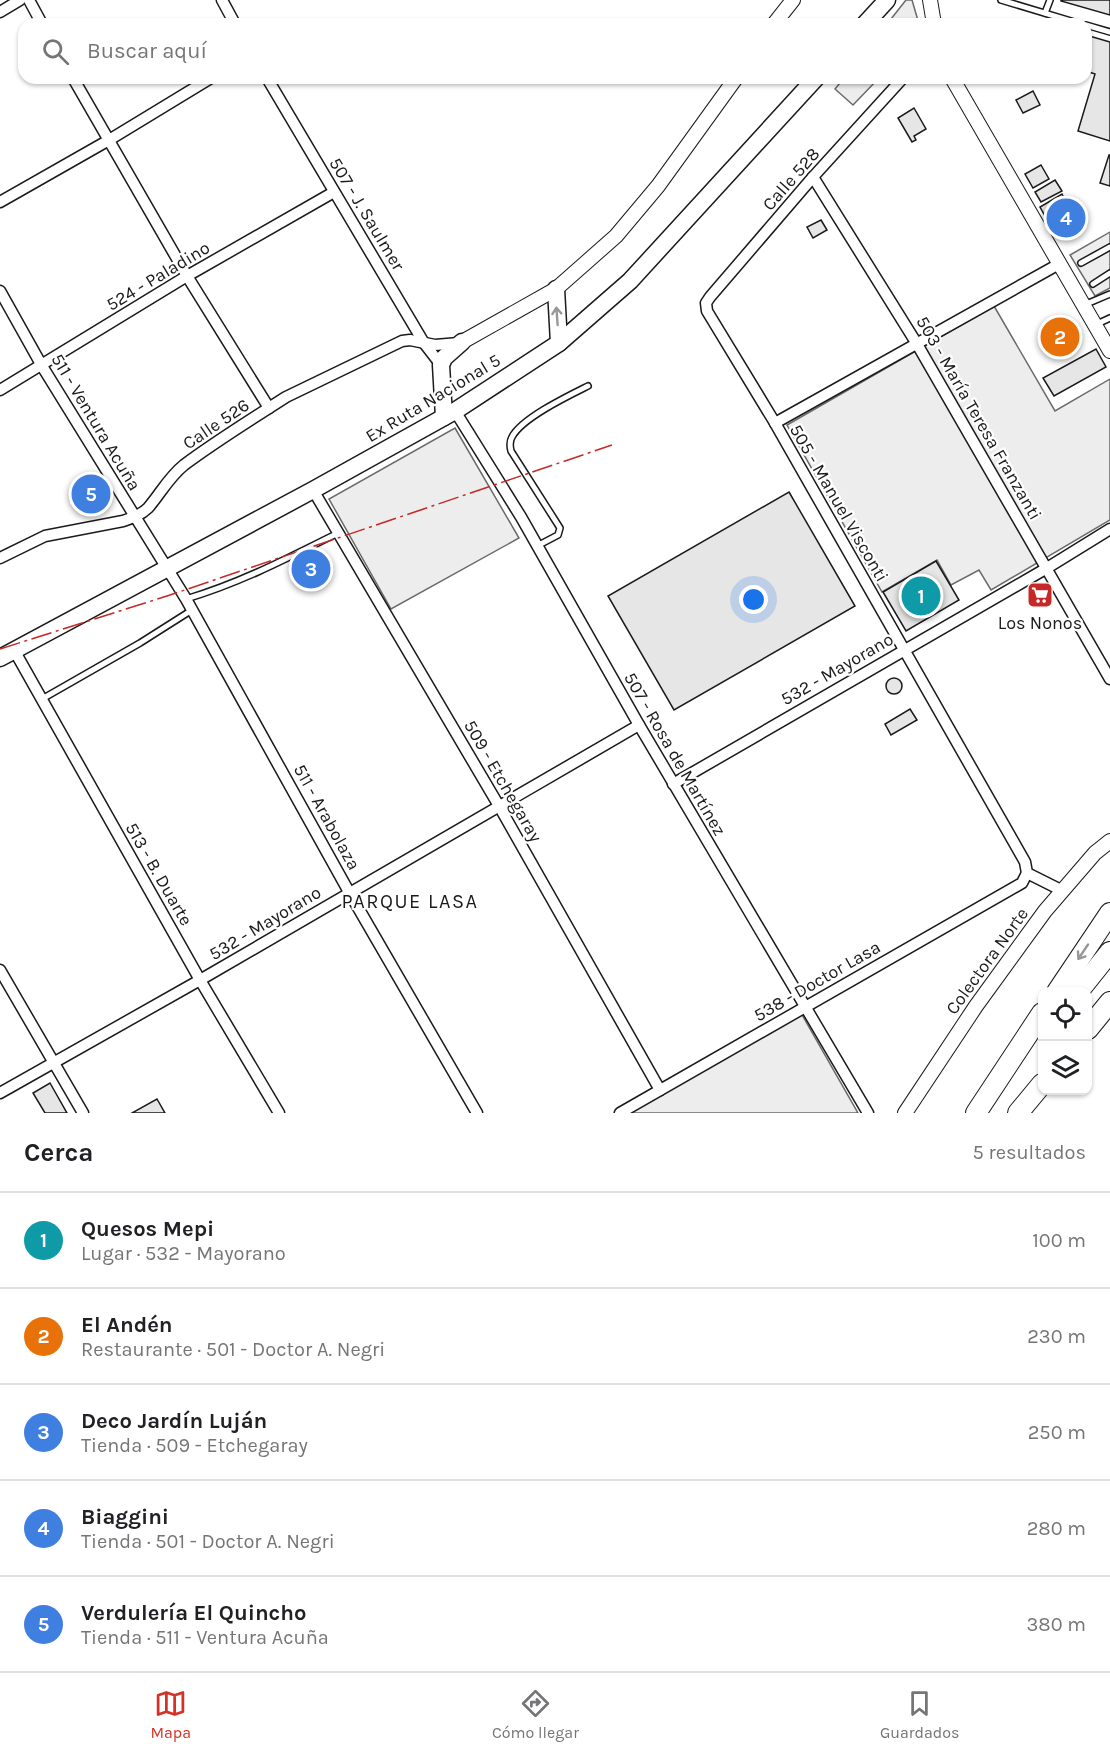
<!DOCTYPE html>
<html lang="es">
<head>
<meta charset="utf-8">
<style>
  body { margin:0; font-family:Karla,sans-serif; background:#f6f6f6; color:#202124 }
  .controls { position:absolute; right:18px; bottom:18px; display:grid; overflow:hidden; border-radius:12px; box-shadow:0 2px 4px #0004 }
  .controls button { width:54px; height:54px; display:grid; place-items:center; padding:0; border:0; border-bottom:2px solid #e0e0e0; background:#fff; color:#202124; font:30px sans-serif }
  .you { position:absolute; left:754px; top:600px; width:21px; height:21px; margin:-15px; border:4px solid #fff; border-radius:50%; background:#1a73e8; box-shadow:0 0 0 9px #1a73e833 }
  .badge { display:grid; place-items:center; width:39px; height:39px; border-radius:50%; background:#d93025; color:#fff; font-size:20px; font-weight:700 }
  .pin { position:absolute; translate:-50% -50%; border:3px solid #fff; box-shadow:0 2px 6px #0006 }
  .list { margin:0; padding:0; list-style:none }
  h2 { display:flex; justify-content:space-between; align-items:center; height:78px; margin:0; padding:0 24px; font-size:26px }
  h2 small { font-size:20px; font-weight:400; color:#757577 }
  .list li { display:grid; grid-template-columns:39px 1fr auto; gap:18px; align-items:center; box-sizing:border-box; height:96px; padding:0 24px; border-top:2px solid #e0e0e0 }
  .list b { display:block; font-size:22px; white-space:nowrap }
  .list p { margin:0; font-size:20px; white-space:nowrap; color:#757577 }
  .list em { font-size:20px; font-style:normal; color:#757577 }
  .icon { flex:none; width:33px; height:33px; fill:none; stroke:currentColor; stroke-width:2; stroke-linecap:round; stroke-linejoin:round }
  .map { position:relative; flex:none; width:1110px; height:1113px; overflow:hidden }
  .search { position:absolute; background:#fff; box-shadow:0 2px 4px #0004; left:18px; right:18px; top:18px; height:66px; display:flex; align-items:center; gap:15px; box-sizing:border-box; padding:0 21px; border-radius:18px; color:#757577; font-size:22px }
  .sheet { height:558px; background:#fff }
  nav { display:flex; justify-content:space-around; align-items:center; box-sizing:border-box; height:84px; border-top:2px solid #e0e0e0; background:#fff; font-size:16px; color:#757577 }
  nav a { display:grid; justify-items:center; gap:3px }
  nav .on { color:#d93025 }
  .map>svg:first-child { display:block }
</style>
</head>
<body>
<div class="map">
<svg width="1110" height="1113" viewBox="0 0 1110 1113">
  <rect width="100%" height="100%" fill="#fff"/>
  <!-- built -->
  <g fill="#ededed" stroke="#6a6a6a" stroke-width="1.5">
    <polygon points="906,0 912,0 919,24 887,24"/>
    <polygon points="844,78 879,78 853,105 835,89"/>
    <polygon points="1110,232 1110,288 1095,296 1070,255"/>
    <polygon points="994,306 1055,411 1110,379 1110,520 991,590 979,570 951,585 937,560 882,592 787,425"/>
    <polygon points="455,428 519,538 391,609 329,499"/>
    <polygon points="801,1013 858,1113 629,1113"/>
  </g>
  <!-- building -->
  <g fill="#e6e6e6" stroke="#1a1a1a" stroke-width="1.5">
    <polygon points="1110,0 1110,15 1061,1 1061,0"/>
    <polygon points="1086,35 1110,42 1110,141 1078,131 1095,74 1086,71"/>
    <polygon points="1033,91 1040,105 1023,113 1016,100"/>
    <polygon points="914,108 926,129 914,136 916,140 912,142 898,118"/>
    <polygon points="1109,155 1110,155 1110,186 1100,183"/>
    <polygon points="1041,165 1049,179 1033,188 1025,174"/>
    <polygon points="1055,180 1062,191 1041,202 1035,192"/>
    <polygon points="1062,194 1077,221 1055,234 1040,207"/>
    <polygon points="821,220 827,230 813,238 807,227"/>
    <polygon points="1096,349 1106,367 1054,396 1043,378"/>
    <polygon points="789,492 855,606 674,710 608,596"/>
    <polygon points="936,561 959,600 906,631 883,592"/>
    <circle cx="894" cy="686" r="8"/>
    <polygon points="910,709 917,720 891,735 885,724"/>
    <polygon points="50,1083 67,1113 45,1113 33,1093"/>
    <polygon points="157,1099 165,1113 132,1113"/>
  </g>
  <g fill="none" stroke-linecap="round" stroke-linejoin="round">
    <!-- service casing -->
    <g stroke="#1a1a1a" stroke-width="8">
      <g id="service">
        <polyline points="1001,0 1081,24"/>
        <polyline points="1045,13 1050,0"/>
        <polyline points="1086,25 1110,32"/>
        <polyline points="1081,263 1110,247"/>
        <polyline points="1093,284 1110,273"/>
        <polyline points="1084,305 1110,294"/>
        <polyline points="1097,324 1110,318"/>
        <path d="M537,546L558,535L560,528L511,451C510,447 509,442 512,437C522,418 568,396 588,386"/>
        <path d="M186,599C240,583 288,558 338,533"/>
        <polyline points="42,699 140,643 192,610"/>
      </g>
    </g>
    <!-- minor casing -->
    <g stroke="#1a1a1a" stroke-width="13">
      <g id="minor">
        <polyline points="29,0 42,24"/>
        <polyline points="222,0 235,24"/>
        <polyline points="0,12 20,0"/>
        <polyline points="73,78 187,276 269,408"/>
        <polyline points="267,78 424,343 441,365"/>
        <polyline points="903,78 813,177 710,297 706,303 707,311 775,423 1025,862 1027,873 1063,891"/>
        <polyline points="813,177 917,344 1110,679"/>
        <polyline points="0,202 109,140 211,78"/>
        <polyline points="0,291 42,366 186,599 349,892 477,1113"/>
        <polyline points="0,390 187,276 334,192"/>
        <polyline points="455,411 521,517 639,725 868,1113"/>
        <polyline points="775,423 1059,264"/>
        <polyline points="313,490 499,806 660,1090"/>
        <path d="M0,558L45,536L123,521C132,518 141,515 148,508C161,493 168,478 184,465C216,441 252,419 286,397L402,341L410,340L435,345L459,343"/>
        <polyline points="14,650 200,980 279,1113"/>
        <polyline points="673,784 1047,568 1110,529"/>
        <polyline points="0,970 83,1113"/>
        <polyline points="0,1093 200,980 639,725"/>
        <polyline points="620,1113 1022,883 1027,873"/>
      </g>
    </g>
    <!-- tertiary casing -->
    <g stroke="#1a1a1a" stroke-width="16">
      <g id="tertiary">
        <polyline points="930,0 934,24"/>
        <polyline points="774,24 793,0"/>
        <polyline points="952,78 1110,351"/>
        <polyline points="462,342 556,289 616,236 658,186 736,78"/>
        <polyline points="905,1113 976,1006 1045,911 1095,853 1110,841"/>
      </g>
    </g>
    <!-- primary casing -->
    <g stroke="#1a1a1a" stroke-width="19">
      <g id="primary">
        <polyline points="865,24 887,0"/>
        <polyline points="556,289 559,343"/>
        <polyline points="444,417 441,365 444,358 462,342"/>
        <polyline points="0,658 313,490 455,411 559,343 630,281 816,78"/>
      </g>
    </g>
    <!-- motorway casing -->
    <g stroke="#1a1a1a" stroke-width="22">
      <g id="motorway">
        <polyline points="1057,992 1110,913"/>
        <polyline points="1078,992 1110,952"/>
        <polyline points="1088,1029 1110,1002"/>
        <polyline points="976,1113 1042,1013"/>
        <polyline points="1018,1113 1042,1084"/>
      </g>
    </g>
    <!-- service -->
    <use href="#service" stroke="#fff" stroke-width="5"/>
    <!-- minor -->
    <use href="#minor" stroke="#fff" stroke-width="10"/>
    <!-- tertiary -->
    <use href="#tertiary" stroke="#fff" stroke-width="14"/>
    <!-- primary -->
    <use href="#primary" stroke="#fff" stroke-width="16"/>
    <!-- motorway -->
    <use href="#motorway" stroke="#fff" stroke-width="20"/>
    <!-- power -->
    <polyline stroke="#c62828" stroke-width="1.5" stroke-dasharray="21 4.5 3 4.5" stroke-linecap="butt" points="0,649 167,596 612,445"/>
  </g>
  <!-- one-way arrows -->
  <defs><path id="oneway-shaft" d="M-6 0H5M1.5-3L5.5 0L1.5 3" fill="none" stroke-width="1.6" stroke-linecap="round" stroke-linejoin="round" transform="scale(1.5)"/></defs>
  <g stroke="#989898">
    <use href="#oneway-shaft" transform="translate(557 316) rotate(-94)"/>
    <use href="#oneway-shaft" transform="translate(1083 952) rotate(124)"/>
  </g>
  <!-- icons -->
  <defs>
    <g id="supermarket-square" transform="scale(1.35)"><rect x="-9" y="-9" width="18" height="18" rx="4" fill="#c62828" stroke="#fff"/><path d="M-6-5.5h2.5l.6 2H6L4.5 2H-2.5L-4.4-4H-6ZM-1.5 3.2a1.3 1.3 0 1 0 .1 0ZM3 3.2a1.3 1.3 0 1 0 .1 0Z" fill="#fff"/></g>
  </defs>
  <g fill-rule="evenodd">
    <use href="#supermarket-square" x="1040" y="595"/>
  </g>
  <g text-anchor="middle" stroke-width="4.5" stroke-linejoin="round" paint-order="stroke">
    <!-- street labels -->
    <g font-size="18" fill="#1a1a1a" stroke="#fff">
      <text transform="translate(791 179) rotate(-49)" y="6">Calle 528</text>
      <text transform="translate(367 214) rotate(59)" y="6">507 - J. Saulmer</text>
      <text transform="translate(158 276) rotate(-31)" y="6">524 - Paladino</text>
      <text transform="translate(433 398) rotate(-31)" y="6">Ex Ruta Nacional 5</text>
      <text transform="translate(979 418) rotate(60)" y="6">503 - María Teresa Franzanti</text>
      <text transform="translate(96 422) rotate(59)" y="6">511 - Ventura Acuña</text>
      <text transform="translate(216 424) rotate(-34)" y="6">Calle 526</text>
      <text transform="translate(839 503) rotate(60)" y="6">505 - Manuel Visconti</text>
      <text transform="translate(837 669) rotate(-30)" y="6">532 - Mayorano</text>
      <text transform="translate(675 754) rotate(60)" y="6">507 - Rosa de Martínez</text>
      <text transform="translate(503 781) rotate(60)" y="6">509 - Etchegaray</text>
      <text transform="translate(327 817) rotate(61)" y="6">511 - Arabolaza</text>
      <text transform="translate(159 874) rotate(60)" y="6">513 - B. Duarte</text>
      <text transform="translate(265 923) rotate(-31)" y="6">532 - Mayorano</text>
      <text transform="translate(987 961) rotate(-54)" y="6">Colectora Norte</text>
      <text transform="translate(817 981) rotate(-30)" y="6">538 - Doctor Lasa</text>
    </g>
    <!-- poi labels -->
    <g font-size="18" fill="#1a1a1a" stroke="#fff">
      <text x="1040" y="629">Los Nonos</text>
    </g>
    <!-- neighbourhood labels -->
    <g font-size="20" letter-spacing="1.5" fill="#1a1a1a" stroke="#fff">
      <text x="410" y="908">PARQUE LASA</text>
    </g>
  </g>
</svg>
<div class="controls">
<button><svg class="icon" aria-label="locate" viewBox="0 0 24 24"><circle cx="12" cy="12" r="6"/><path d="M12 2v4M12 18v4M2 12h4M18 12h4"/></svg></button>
<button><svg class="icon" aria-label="layers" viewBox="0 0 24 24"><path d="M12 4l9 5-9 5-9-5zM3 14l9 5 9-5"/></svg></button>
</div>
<div class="you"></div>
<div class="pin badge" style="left:921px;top:596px;background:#0f9aa8">1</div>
<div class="pin badge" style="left:1060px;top:337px;background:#e8710a">2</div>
<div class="pin badge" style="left:311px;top:569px;background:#3f7fe0">3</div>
<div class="pin badge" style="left:1066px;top:218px;background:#3f7fe0">4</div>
<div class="pin badge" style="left:91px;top:494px;background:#3f7fe0">5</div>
<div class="search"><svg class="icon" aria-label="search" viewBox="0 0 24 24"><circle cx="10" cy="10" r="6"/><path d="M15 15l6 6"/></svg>Buscar aquí</div>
</div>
<section class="sheet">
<h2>Cerca<small>5 resultados</small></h2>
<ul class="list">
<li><span class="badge" style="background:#0f9aa8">1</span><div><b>Quesos Mepi</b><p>Lugar · 532 - Mayorano</p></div><em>100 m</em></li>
<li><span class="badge" style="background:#e8710a">2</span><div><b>El Andén</b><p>Restaurante · 501 - Doctor A. Negri</p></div><em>230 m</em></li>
<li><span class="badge" style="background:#3f7fe0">3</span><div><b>Deco Jardín Luján</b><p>Tienda · 509 - Etchegaray</p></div><em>250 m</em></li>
<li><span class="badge" style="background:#3f7fe0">4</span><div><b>Biaggini</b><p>Tienda · 501 - Doctor A. Negri</p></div><em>280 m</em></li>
<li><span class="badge" style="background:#3f7fe0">5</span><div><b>Verdulería El Quincho</b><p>Tienda · 511 - Ventura Acuña</p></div><em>380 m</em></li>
</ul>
</section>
<nav>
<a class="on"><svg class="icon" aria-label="map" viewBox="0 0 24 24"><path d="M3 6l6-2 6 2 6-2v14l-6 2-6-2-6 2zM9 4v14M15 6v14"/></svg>Mapa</a>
<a><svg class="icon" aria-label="directions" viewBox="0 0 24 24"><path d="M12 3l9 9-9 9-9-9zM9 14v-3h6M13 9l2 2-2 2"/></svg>Cómo llegar</a>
<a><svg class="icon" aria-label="saved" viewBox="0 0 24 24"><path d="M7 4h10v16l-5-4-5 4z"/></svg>Guardados</a>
</nav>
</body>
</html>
